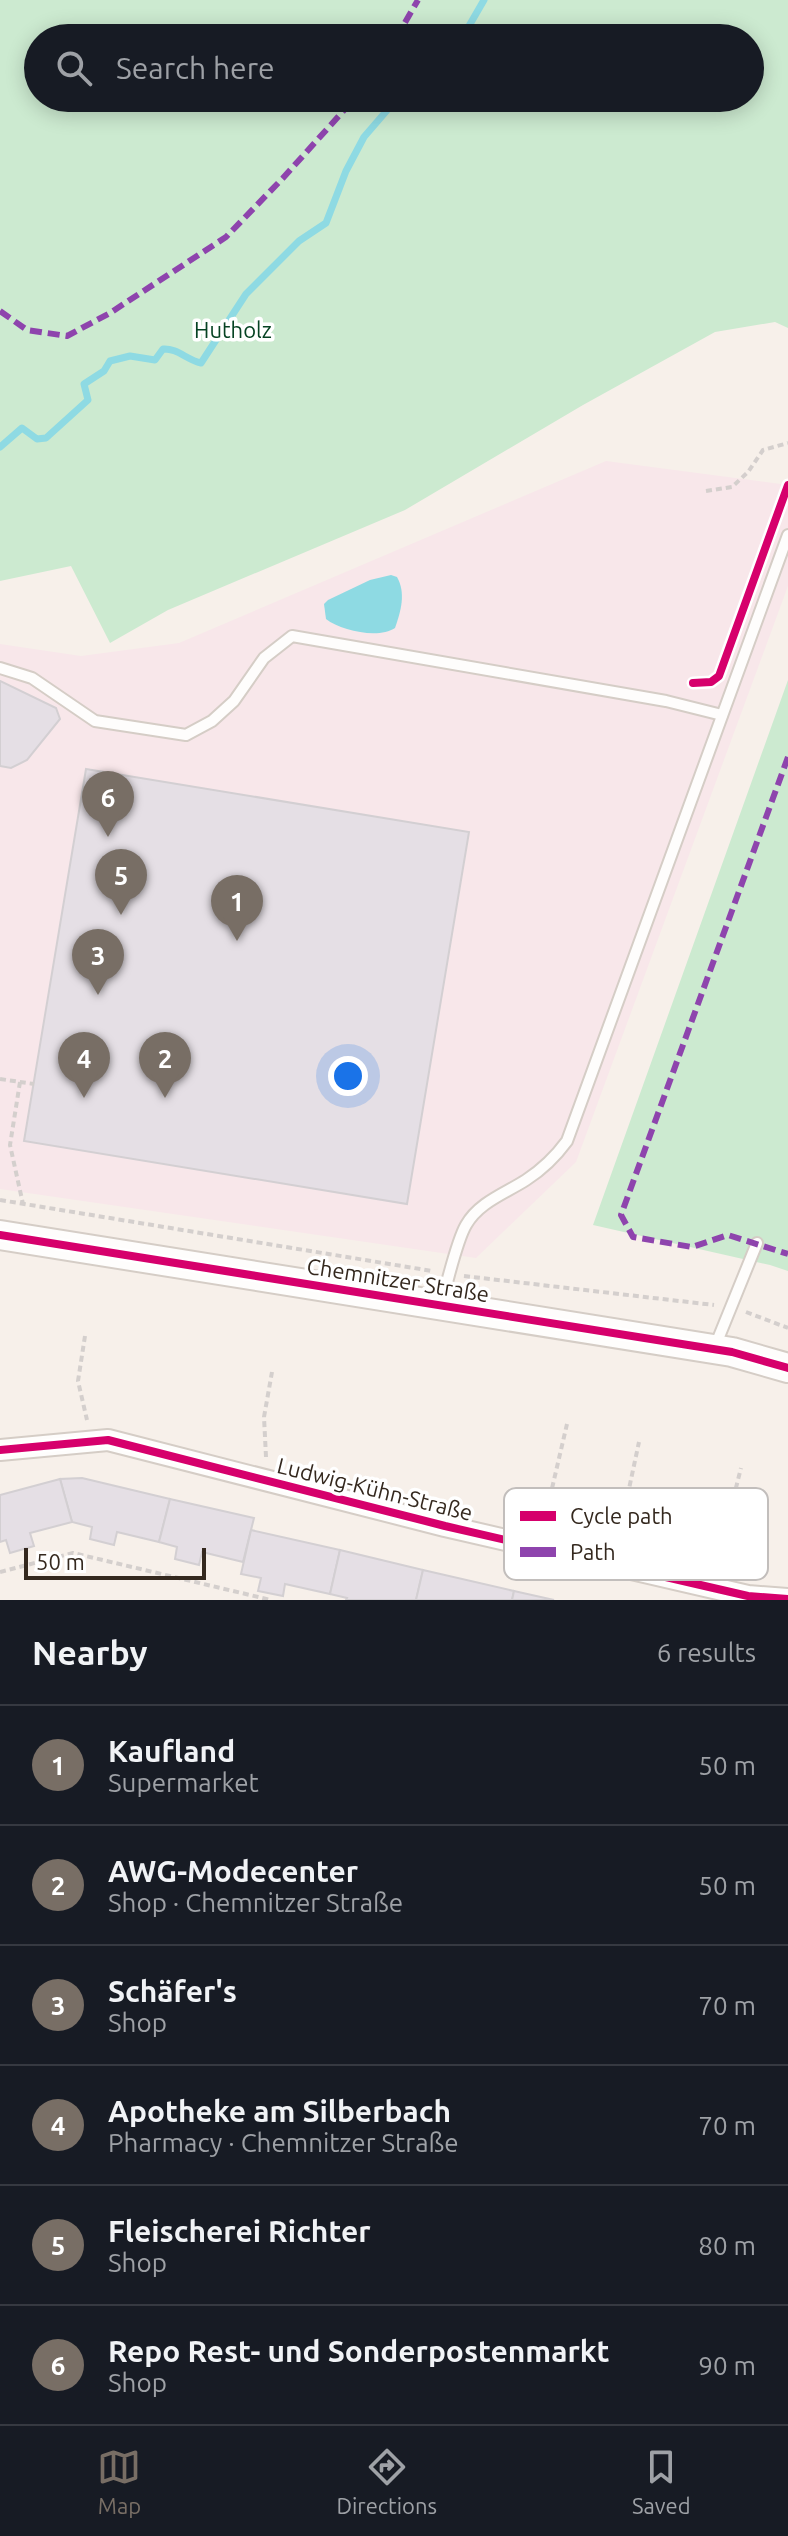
<!DOCTYPE html>
<html lang="en">
<head>
<meta charset="utf-8">
<style>
  body { margin:0; font-family:Ubuntu,sans-serif; background:#242831; color:#f1f3f6 }
  .scale { position:absolute; left:24px; bottom:20px; width:182px; box-sizing:border-box; padding-left:8px; border:4px solid #34281e; border-top:0; font-size:22px; line-height:28px; white-space:nowrap; color:#34281e; -webkit-text-stroke:6px #fff; paint-order:stroke }
  .you { position:absolute; left:348px; top:1076px; width:28px; height:28px; margin:-20px; border:6px solid #fff; border-radius:50%; background:#1a73e8; box-shadow:0 0 0 12px #1a73e833 }
  .badge { display:grid; place-items:center; width:52px; height:52px; border-radius:50%; background:#786e65; color:#fff; font-size:26px; font-weight:700 }
  .pin { position:absolute; translate:-50% -66px; filter:drop-shadow(0 2px 4px #0008) }
  .pin::after { content:''; position:absolute; top:42px; width:28px; height:24px; background:inherit; clip-path:polygon(0 0,100% 0,50% 100%) }
  .list { margin:0; padding:0; list-style:none }
  h2 { display:flex; justify-content:space-between; align-items:center; height:104px; margin:0; padding:0 32px; font-size:34px }
  h2 small { font-size:26px; font-weight:400; color:#9ea1a6 }
  .list li { display:grid; grid-template-columns:52px 1fr auto; gap:24px; align-items:center; box-sizing:border-box; height:120px; padding:0 32px; border-top:2px solid #363941 }
  .list b { display:block; font-size:30px; white-space:nowrap }
  .list p { margin:0; font-size:26px; white-space:nowrap; color:#9ea1a6 }
  .list em { font-size:26px; font-style:normal; color:#9ea1a6 }
  .icon { flex:none; width:44px; height:44px; fill:none; stroke:currentColor; stroke-width:2; stroke-linecap:round; stroke-linejoin:round }
  .map { position:relative; flex:none; width:788px; height:1600px; overflow:hidden }
  .search { position:absolute; background:#171b24; box-shadow:0 4px 20px #0003; left:24px; right:24px; top:24px; height:88px; display:flex; align-items:center; gap:20px; box-sizing:border-box; padding:0 28px; border-radius:44px; color:#9ea1a6; font-size:30px }
  .sheet { height:824px; background:#171b24 }
  nav { display:flex; justify-content:space-around; align-items:center; box-sizing:border-box; height:112px; border-top:2px solid #363941; background:#171b24; font-size:22px; color:#9ea1a6 }
  nav a { display:grid; justify-items:center; gap:4px }
  nav .on { color:#786e65 }
  .map>svg:first-child { display:block }
</style>
</head>
<body>
<div class="map">
<svg width="788" height="1600" viewBox="0 0 788 1600">
  <rect width="100%" height="100%" fill="#f7f0ea"/>
  <!-- commercial -->
  <polygon fill="#f8e7ea" points="606,461 788,485 788,586 576,1162 476,1258 0,1189 0,644 81,656 179,643"/>
  <!-- green -->
  <g fill="#ccead0" fill-rule="evenodd">
    <path d="M0,0H788V328L775,322L715,332L583,405L405,510L168,610L110,643L71,566L0,581ZM750,38V98H38V38Z"/>
    <polygon points="788,680 788,1271 770,1265 593,1225"/>
  </g>
  <!-- water -->
  <path fill="#8edae3" d="M391,575L397,577C406,593 401,611 395,628C379,639 341,631 326,619L324,604L328,600L370,580Z"/>
  <g fill="none" stroke-linecap="round" stroke-linejoin="round">
    <!-- stream -->
    <g stroke="#8edae3" stroke-width="7">
      <polyline points="462,38 484,0"/>
      <path d="M0,447L22,428L37,439L46,438L88,400L84,384L104,371L110,361L130,356L155,360L163,349C177,348 187,360 201,363L246,294L299,241L326,223L346,171L364,137L389,108L401,98"/>
    </g>
  </g>
  <!-- building -->
  <g fill="#e5dfe5" stroke="#d3cfd2" stroke-width="2">
    <polygon points="0,681 56,708 60,719 27,760 11,768 0,766"/>
    <polygon points="86,769 469,832 407,1204 24,1141"/>
    <polygon points="82,1478 170,1499 159,1542 117,1532 114,1545 90,1539 92,1527 72,1522 60,1479"/>
    <polygon points="60,1479 72,1522 30,1533 34,1546 10,1553 6,1540 0,1542 0,1495"/>
    <polygon points="170,1499 254,1518 243,1562 202,1552 199,1565 175,1559 177,1547 159,1542"/>
    <polygon points="251,1530 340,1550 330,1594 285,1584 283,1596 258,1591 261,1578 241,1574"/>
    <polygon points="340,1550 423,1570 416,1600 346,1600 347,1598 330,1594"/>
    <polygon points="423,1570 514,1591 512,1600 416,1600"/>
    <polygon points="514,1591 554,1600 512,1600"/>
  </g>
  <g fill="none" stroke-linecap="round" stroke-linejoin="round">
    <!-- lane casing -->
    <g stroke="#d5cdc6" stroke-width="14">
      <g id="lane">
        <polyline points="0,668 32,678 95,721 186,735 212,721 234,701 264,658 292,636 666,701 722,715"/>
        <path d="M441,1303C448,1282 456,1242 466,1225C479,1202 506,1193 526,1180C543,1169 556,1156 567,1141L788,535"/>
        <polyline points="714,1349 757,1243"/>
      </g>
    </g>
    <!-- street casing -->
    <g stroke="#d5cdc6" stroke-width="24">
      <polyline id="street" points="0,1450 108,1440 445,1526 748,1596 788,1599"/>
    </g>
    <!-- secondary casing -->
    <g stroke="#d5cdc6" stroke-width="32">
      <polyline id="secondary" points="0,1235 732,1352 788,1368"/>
    </g>
    <!-- path -->
    <g stroke="#d4cfcd" stroke-width="4" stroke-dasharray="6 4" stroke-linecap="butt">
      <polyline points="706,491 732,487 748,472 763,450 788,443"/>
      <polyline points="0,1079 34,1084"/>
      <polyline points="20,1082 10,1145 23,1204"/>
      <polyline points="0,1200 432,1271"/>
      <polyline points="464,1276 714,1305"/>
      <polyline points="746,1312 788,1328"/>
      <polyline points="85,1336 78,1381 87,1420"/>
      <polyline points="266,1457 264,1417 272,1372"/>
      <polyline points="543,1527 567,1424"/>
      <polyline points="617,1545 639,1442"/>
      <polyline points="716,1566 741,1468"/>
      <polyline points="0,1572 73,1553 271,1600"/>
    </g>
    <!-- lane -->
    <use href="#lane" stroke="#fefdfc" stroke-width="10"/>
    <!-- street -->
    <use href="#street" stroke="#fefdfc" stroke-width="20"/>
    <!-- secondary -->
    <use href="#secondary" stroke="#fefdfc" stroke-width="28"/>
    <!-- quiet -->
    <g stroke="#8e44ad" stroke-width="6" stroke-dasharray="12 6" stroke-linecap="butt">
      <polyline points="396,38 418,0"/>
      <polyline points="0,311 27,330 67,336 110,313 226,237 283,178 355,98"/>
      <polyline points="788,757 621,1215 633,1237 692,1247 728,1235 788,1254"/>
    </g>
    <!-- cycleway casing -->
    <g stroke="#fff" stroke-width="13">
      <g id="cycleway">
        <polyline points="693,683 711,682 719,676 788,485"/>
        <polyline points="0,1235 732,1352 788,1368"/>
        <polyline points="0,1450 108,1440 445,1526 748,1596 788,1599"/>
      </g>
    </g>
    <!-- cycleway -->
    <use href="#cycleway" stroke="#d6006c" stroke-width="8"/>
  </g>
  <g text-anchor="middle" stroke-width="7" stroke-linejoin="round" paint-order="stroke">
    <!-- park labels -->
    <g font-size="22" fill="#064323" stroke="#fff">
      <text x="233" y="338">Hutholz</text>
    </g>
    <!-- street labels -->
    <g font-size="22" fill="#34281e" stroke="#fff">
      <text transform="translate(398 1280) rotate(9)" y="8">Chemnitzer Straße</text>
      <text transform="translate(375 1489) rotate(14)" y="8">Ludwig-Kühn-Straße</text>
    </g>
  </g>
  <!-- legend -->
  <rect x="504" y="1488" width="264" height="92" rx="12" fill="#fff" stroke="#c2bebc" stroke-width="2"/>
  <rect x="520" y="1511" width="36" height="10" fill="#d6006c"/>
  <rect x="520" y="1547" width="36" height="10" fill="#8e44ad"/>
  <g font-size="22" fill="#34281e">
    <text x="570" y="1524">Cycle path</text>
    <text x="570" y="1560">Path</text>
  </g>
</svg>
<div class="scale">50 m</div>
<div class="you"></div>
<div class="pin badge" style="left:237px;top:941px">1</div>
<div class="pin badge" style="left:165px;top:1098px">2</div>
<div class="pin badge" style="left:98px;top:995px">3</div>
<div class="pin badge" style="left:84px;top:1098px">4</div>
<div class="pin badge" style="left:121px;top:915px">5</div>
<div class="pin badge" style="left:108px;top:837px">6</div>
<div class="search"><svg class="icon" aria-label="search" viewBox="0 0 24 24"><circle cx="10" cy="10" r="6"/><path d="M15 15l6 6"/></svg>Search here</div>
</div>
<section class="sheet">
<h2>Nearby<small>6 results</small></h2>
<ul class="list">
<li><span class="badge">1</span><div><b>Kaufland</b><p>Supermarket</p></div><em>50 m</em></li>
<li><span class="badge">2</span><div><b>AWG-Modecenter</b><p>Shop · Chemnitzer Straße</p></div><em>50 m</em></li>
<li><span class="badge">3</span><div><b>Schäfer's</b><p>Shop</p></div><em>70 m</em></li>
<li><span class="badge">4</span><div><b>Apotheke am Silberbach</b><p>Pharmacy · Chemnitzer Straße</p></div><em>70 m</em></li>
<li><span class="badge">5</span><div><b>Fleischerei Richter</b><p>Shop</p></div><em>80 m</em></li>
<li><span class="badge">6</span><div><b>Repo Rest- und Sonderpostenmarkt</b><p>Shop</p></div><em>90 m</em></li>
</ul>
</section>
<nav>
<a class="on"><svg class="icon" aria-label="map" viewBox="0 0 24 24"><path d="M3 6l6-2 6 2 6-2v14l-6 2-6-2-6 2zM9 4v14M15 6v14"/></svg>Map</a>
<a><svg class="icon" aria-label="directions" viewBox="0 0 24 24"><path d="M12 3l9 9-9 9-9-9zM9 14v-3h6M13 9l2 2-2 2"/></svg>Directions</a>
<a><svg class="icon" aria-label="saved" viewBox="0 0 24 24"><path d="M7 4h10v16l-5-4-5 4z"/></svg>Saved</a>
</nav>
</body>
</html>
